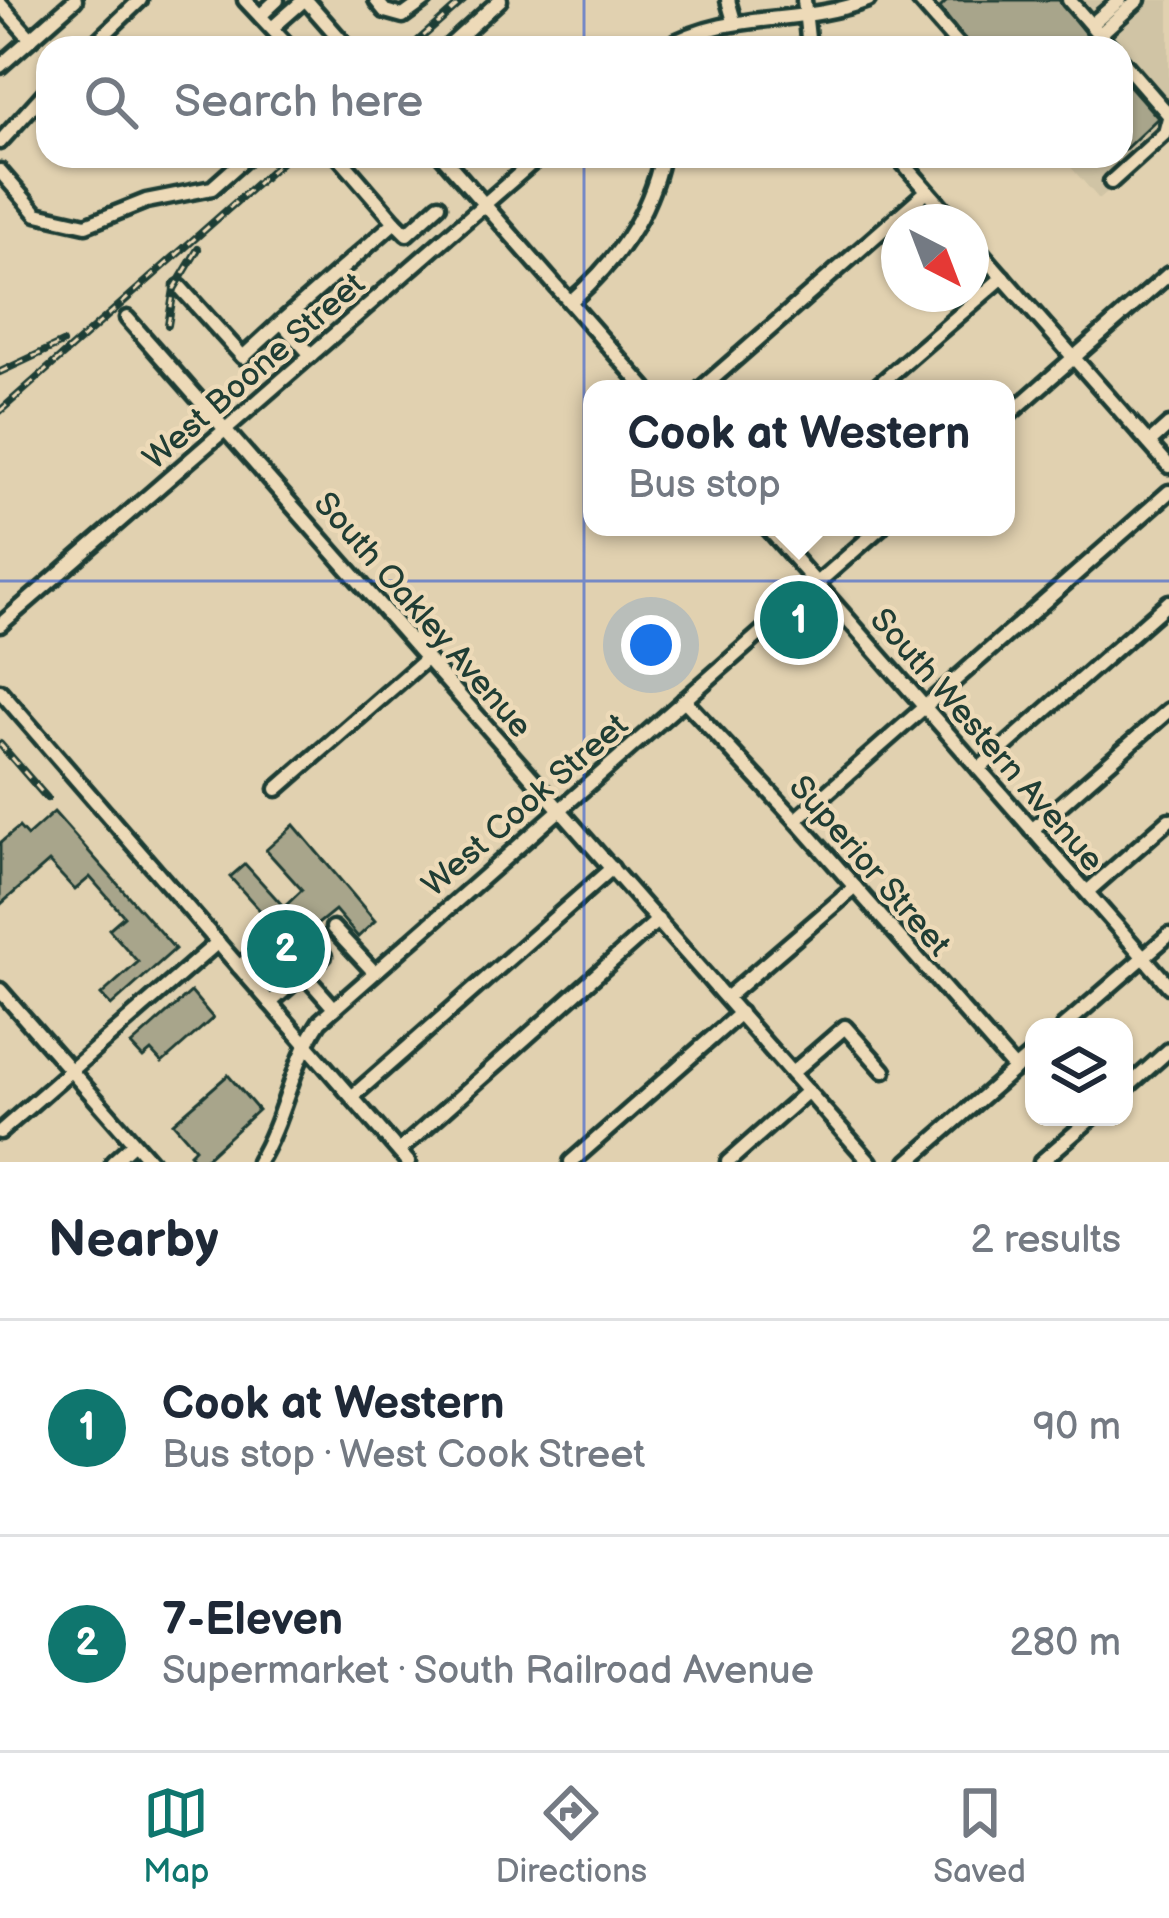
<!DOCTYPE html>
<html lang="en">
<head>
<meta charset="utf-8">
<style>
  body { margin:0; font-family:"Balsamiq Sans",sans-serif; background:#f6f6f7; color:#1f2937 }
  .controls { position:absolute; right:36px; bottom:36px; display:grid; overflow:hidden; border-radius:24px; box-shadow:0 3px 9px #0004 }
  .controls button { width:108px; height:108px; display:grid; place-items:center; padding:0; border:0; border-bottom:3px solid #e0e1e3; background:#fff; color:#1f2937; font:60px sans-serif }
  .compass { position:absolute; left:881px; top:204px; width:108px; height:108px; border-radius:50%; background:#fff; box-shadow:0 3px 9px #0004; rotate:138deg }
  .you { position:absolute; left:651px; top:645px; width:42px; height:42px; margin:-30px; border:9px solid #fff; border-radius:50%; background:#1a73e8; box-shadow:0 0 0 18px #1a73e833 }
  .badge { display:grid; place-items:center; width:78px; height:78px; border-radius:50%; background:#0f766e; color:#fff; font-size:39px; font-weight:700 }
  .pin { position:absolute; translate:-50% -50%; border:6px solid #fff; box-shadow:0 3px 12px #0006 }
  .popup { position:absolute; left:583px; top:380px; width:432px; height:156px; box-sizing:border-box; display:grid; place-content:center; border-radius:24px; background:#fff; filter:drop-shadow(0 3px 9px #0005); font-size:39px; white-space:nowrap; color:#747a83 }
  .popup b { font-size:45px; color:#1f2937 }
  .popup::after { content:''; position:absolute; left:50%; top:100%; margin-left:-24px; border:24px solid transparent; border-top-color:#fff }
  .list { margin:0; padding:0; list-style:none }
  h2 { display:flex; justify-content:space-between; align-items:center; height:156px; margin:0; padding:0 48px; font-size:51px }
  h2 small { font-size:39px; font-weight:400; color:#747a83 }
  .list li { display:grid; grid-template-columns:78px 1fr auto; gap:36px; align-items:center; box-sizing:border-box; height:216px; padding:0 48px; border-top:3px solid #e0e1e3 }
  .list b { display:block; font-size:45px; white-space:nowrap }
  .list p { margin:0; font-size:39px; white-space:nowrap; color:#747a83 }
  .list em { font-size:39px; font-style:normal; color:#747a83 }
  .icon { flex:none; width:66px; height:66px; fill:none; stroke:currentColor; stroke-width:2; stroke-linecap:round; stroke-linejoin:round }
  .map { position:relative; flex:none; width:1169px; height:1162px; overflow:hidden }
  .search { position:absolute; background:#fff; box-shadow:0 3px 9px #0004; left:36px; right:36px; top:36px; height:132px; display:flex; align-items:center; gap:30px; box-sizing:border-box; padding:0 42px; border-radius:36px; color:#747a83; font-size:45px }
  .sheet { height:588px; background:#fff }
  nav { display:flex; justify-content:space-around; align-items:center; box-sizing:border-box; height:168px; border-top:3px solid #e0e1e3; background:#fff; font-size:33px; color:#747a83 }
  nav a { display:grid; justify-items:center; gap:6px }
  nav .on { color:#0f766e }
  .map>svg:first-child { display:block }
</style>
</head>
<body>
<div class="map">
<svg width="1169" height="1162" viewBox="0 0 1169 1162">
  <rect width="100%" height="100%" fill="#e1d1b0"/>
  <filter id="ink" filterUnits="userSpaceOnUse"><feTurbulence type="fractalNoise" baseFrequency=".00833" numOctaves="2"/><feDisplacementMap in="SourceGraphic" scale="24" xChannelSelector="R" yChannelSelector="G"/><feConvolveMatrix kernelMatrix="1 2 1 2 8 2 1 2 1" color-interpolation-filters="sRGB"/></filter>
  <g filter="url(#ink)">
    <!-- built -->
    <polygon fill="#d0c4a5" points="905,0 1169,0 1169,138 1099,199 1061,156 1121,156 1121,48 948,48"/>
    <!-- building -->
    <g fill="#a8a58b" stroke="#1f3d34" stroke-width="3">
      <polygon points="948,0 1059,0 1097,48 971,48 940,8"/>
      <polygon points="1121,76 1158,118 1121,153"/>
      <polygon points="54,812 175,949 111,1006 101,995 138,962 109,929 124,916 90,877 75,890 49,862 0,905 0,843 19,827 27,836"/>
      <polygon points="294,825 375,921 358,937 335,910 313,928 295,911 273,925 230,877 245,864 284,907 302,890 266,850"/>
      <polygon points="191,992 213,1018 162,1063 151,1051 143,1058 131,1045"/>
      <polygon points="228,1075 258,1110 202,1162 196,1162 189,1154 195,1148 173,1123"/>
    </g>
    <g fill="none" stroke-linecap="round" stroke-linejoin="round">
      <!-- minor casing -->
      <g stroke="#1f3d34" stroke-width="21">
        <g id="minor">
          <polyline points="245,0 290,48"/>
          <polyline points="306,0 348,48"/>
          <polyline points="376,0 385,11 403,16 425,0"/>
          <polyline points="728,0 734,21"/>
          <polyline points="804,0 809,48"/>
          <polyline points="919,0 961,48"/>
          <polyline points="1069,0 1111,48"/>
          <polyline points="0,4 31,39"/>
          <polyline points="261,15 277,0"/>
          <polyline points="1091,25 1120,0"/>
          <polyline points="272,28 304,0"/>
          <polyline points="1099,35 1138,0"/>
          <polyline points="90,48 140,0"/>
          <polyline points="447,48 500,0"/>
          <path d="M664,48C731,9 798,27 868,0"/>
          <polyline points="1121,60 1169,115"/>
          <polyline points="0,66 75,0"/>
          <polyline points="0,142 48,89"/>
          <polyline points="338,156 395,222"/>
          <polyline points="442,156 646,389"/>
          <polyline points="897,156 955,222"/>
          <polyline points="0,171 37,214 86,225 146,201 212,188 248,156"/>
          <polyline points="1111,182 1165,133 1169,118"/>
          <polyline points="971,241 1169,466"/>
          <polyline points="180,287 243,357 281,322 311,355"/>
          <path d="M570,302C616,262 649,217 662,156"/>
          <polyline points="127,318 870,1162"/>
          <polyline points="281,322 395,222 407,234 439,205"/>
          <polyline points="701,389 927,191"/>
          <polyline points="874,389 1003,277"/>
          <polyline points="1006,417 1169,274"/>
          <polyline points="1149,443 1169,425"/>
          <polyline points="767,527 1169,986"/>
          <polyline points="0,625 540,156"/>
          <polyline points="0,691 408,1162"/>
          <polyline points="684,700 796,820 1015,1069"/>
          <polyline points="979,769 1169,602"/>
          <polyline points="277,789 427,658"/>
          <polyline points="796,820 1169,492"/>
          <polyline points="1032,830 1169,710"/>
          <polyline points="1087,892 1169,820"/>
          <polyline points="333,928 374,972"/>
          <polyline points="257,950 270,964"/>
          <polyline points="239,967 293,921 324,956 270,1003"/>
          <polyline points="304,974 334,1008"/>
          <polyline points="0,990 151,1162"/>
          <polyline points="727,997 855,887"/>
          <polyline points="1063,1027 1169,935"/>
          <polyline points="792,1073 845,1027 884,1071"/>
          <polyline points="1124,1090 1169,1050"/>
          <polyline points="354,1095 612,868"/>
          <polyline points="0,1132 218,942"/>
          <polyline points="399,1151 658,920"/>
          <polyline points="113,1162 134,1143"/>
          <path d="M258,1162C285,1118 291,1064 320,1021L881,527"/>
          <polyline points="571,1162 740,1013"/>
          <polyline points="728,1162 808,1091"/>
          <polyline points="908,1162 1034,1052"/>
          <polyline points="1041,1162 1093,1117"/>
        </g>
      </g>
      <!-- minor -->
      <use href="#minor" stroke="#eddab8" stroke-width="12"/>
      <!-- rail casing -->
      <g stroke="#1f3d34" stroke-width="8">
        <g id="rail">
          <polyline points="410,48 464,0"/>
          <polyline points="168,325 174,289 198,249"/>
          <polyline points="0,372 62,343"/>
          <polyline points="0,411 288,156"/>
          <polyline points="0,744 47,798"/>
        </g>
      </g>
      <!-- rail -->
      <use href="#rail" stroke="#eddab8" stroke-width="3" stroke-dasharray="9" stroke-linecap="butt"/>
    </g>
  </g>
  <!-- grid -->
  <path fill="none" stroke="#1d4ed8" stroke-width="3" stroke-opacity="0.55" d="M584,0V48M584,156V1162M0,581H1169"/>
  <g text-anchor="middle" stroke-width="9" stroke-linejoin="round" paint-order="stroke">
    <!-- street labels -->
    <g font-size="33" fill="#1f3d34" stroke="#eddab8">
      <text transform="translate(253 370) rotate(-41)" y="12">West Boone Street</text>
      <text transform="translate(424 614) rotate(49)" y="12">South Oakley Avenue</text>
      <text transform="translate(988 739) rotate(49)" y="12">South Western Avenue</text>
      <text transform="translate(524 804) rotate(-41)" y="12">West Cook Street</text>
      <text transform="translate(871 865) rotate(49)" y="12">Superior Street</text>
    </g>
  </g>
</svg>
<div class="controls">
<button><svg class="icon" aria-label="layers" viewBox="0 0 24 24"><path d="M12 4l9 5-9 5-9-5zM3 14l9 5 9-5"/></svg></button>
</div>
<svg class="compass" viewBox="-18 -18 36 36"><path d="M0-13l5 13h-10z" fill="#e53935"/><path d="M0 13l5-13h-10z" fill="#747a83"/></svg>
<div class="you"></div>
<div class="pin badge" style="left:799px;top:620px">1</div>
<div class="popup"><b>Cook at Western</b>Bus stop</div>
<div class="pin badge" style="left:286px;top:949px">2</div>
<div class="search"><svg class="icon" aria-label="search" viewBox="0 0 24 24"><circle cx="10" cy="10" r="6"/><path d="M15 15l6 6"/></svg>Search here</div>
</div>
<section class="sheet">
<h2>Nearby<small>2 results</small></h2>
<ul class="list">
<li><span class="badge">1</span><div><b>Cook at Western</b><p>Bus stop · West Cook Street</p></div><em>90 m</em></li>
<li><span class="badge">2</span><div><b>7-Eleven</b><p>Supermarket · South Railroad Avenue</p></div><em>280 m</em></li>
</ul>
</section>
<nav>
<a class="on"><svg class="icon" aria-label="map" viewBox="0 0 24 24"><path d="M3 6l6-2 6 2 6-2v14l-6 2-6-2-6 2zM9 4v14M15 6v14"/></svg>Map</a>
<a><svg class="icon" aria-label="directions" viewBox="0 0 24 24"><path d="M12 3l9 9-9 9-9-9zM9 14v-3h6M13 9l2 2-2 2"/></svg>Directions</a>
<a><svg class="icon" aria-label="saved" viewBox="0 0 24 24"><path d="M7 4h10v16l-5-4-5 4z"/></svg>Saved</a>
</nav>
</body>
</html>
